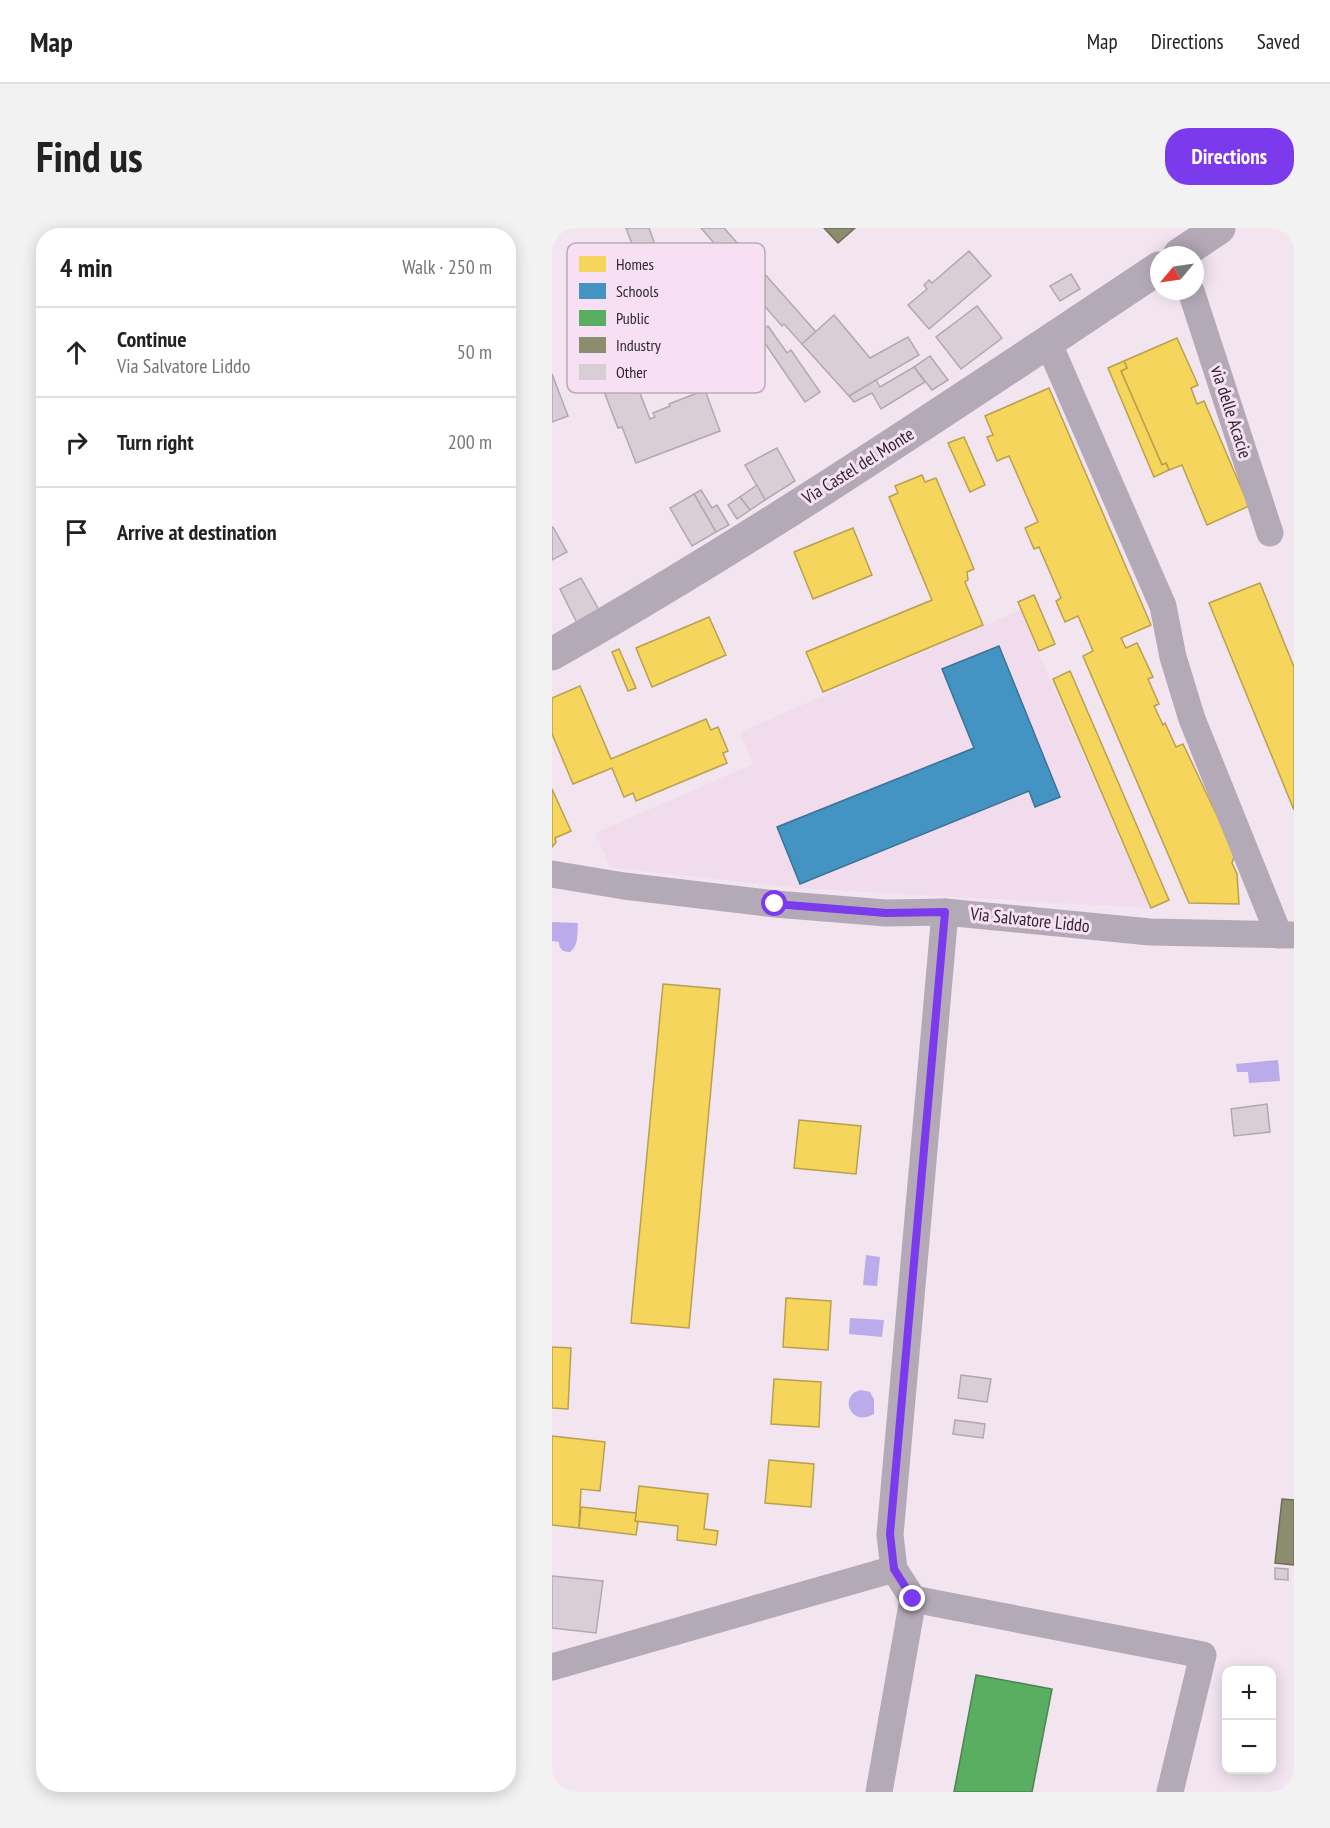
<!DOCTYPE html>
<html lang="en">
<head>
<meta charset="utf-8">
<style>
  body { margin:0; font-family:"PT Sans Narrow",sans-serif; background:#f2f2f2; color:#222 }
  .controls { position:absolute; right:18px; bottom:18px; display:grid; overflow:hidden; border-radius:12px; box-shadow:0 3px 15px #0003 }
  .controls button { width:54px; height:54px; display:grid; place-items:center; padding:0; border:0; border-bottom:2px solid #e0e0e0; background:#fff; color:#222; font:30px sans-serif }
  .compass { position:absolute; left:598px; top:18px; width:54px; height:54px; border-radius:50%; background:#fff; box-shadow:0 3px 15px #0003; rotate:241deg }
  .stop { position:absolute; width:18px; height:18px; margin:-14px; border:4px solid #7c3aed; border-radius:50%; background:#fff }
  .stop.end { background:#7c3aed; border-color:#fff; box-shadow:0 2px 6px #0008 }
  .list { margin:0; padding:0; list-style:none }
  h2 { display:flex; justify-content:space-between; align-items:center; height:78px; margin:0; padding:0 24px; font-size:26px }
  h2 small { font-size:20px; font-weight:400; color:#767676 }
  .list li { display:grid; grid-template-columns:39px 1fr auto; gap:18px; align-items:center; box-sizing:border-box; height:90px; padding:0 24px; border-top:2px solid #e0e0e0 }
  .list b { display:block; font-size:22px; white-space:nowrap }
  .list p { margin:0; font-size:20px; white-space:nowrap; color:#767676 }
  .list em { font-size:20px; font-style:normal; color:#767676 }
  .icon { flex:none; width:33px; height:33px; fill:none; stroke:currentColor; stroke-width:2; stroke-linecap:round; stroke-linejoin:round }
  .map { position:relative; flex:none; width:742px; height:1564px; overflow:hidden; border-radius:24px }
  header { display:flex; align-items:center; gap:36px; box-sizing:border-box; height:84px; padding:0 30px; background:#fff; border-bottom:2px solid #e0e0e0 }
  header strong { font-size:28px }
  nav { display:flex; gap:33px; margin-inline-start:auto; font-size:21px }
  .intro { display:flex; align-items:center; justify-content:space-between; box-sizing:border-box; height:144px; padding:0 36px }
  h1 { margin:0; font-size:42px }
  .button { padding:15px 27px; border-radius:24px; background:#7c3aed; color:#fff; font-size:21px; font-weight:700 }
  main { display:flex; gap:36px; padding:0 36px }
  aside { flex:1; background:#fff; border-radius:24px; box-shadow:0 3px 15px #0003 }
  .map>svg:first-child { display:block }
</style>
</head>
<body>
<header>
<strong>Map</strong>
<nav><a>Map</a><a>Directions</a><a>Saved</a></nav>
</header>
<div class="intro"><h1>Find us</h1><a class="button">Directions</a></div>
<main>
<aside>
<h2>4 min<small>Walk · 250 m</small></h2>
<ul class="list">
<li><svg class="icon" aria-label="ahead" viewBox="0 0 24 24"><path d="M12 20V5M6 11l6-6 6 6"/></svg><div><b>Continue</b><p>Via Salvatore Liddo</p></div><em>50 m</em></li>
<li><svg class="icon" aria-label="right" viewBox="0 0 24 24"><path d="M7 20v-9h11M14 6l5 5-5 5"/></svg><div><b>Turn right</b></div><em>200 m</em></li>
<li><svg class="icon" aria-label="arrive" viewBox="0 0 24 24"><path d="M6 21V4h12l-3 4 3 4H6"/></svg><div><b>Arrive at destination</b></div></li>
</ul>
</aside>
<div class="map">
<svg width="742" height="1564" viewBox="0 0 742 1564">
  <rect width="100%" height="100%" fill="#f2e5f0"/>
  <!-- built -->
  <polygon fill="#f1dcee" points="468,382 598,680 243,660 58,639 43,605 201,536 188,504"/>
  <!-- water -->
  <g fill="#bbabeb">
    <path d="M0,694L26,695C25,705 27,718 18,724C11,724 7,721 7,714L0,713Z"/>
    <polygon points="726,832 728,853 697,855 696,844 685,844 684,836"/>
    <polygon points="314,1027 328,1029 325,1058 311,1057"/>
    <polygon points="298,1090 332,1092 330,1109 297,1106"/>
    <path d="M309,1162L318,1164L322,1171V1186C298,1200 286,1167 309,1162Z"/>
  </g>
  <!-- homes -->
  <g fill="#f6d55c" stroke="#baa04e" stroke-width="1.5">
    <polygon points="625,110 646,157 639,160 645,176 652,173 697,278 655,297 630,237 617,242 614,235 610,237 569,143 575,140 572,133"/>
    <polygon points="572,133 575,140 569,143 610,237 614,235 617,242 602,249 556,140"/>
    <polygon points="497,160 599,397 569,410 574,420 585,415 601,449 596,451 607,476 602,478 611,497 613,495 624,519 631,516 678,615 682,629 680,635 685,646 687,676 637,675 531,428 541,423 526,388 513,394 504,373 509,370 487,319 482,321 473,300 486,294 457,228 445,233 435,209 441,207 433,188"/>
    <polygon points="412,209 433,257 418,264 396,215"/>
    <polygon points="370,247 373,254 384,250 422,341 415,344 416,352 413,354 431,397 271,464 254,424 380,372 337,269 346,265 343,258"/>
    <polygon points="301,300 320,347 261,371 242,324"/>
    <polygon points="708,355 742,439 742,582 657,375"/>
    <polygon points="482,367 503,416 487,423 466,374"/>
    <polygon points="157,389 174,427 100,459 84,420"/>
    <polygon points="67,421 84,460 76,463 60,424"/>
    <polygon points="518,443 617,672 599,680 501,451"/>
    <polygon points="28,458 59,531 154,491 159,502 166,499 176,523 171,525 175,535 84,573 81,565 72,569 60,540 21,556 0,506 0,470"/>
    <polygon points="0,561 19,603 3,610 4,614 0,619"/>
    <polygon points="111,756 168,761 137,1100 79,1095"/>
    <polygon points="247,892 309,898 304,946 242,940"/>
    <polygon points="234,1070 279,1073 276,1122 231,1119"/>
    <polygon points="0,1119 19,1120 16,1181 0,1180"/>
    <polygon points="222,1151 269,1154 267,1199 219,1196"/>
    <polygon points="0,1208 53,1214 48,1263 29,1261 27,1300 0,1297"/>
    <polygon points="217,1232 262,1236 259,1279 213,1275"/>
    <polygon points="87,1258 156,1266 152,1301 166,1303 164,1317 125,1312 126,1298 83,1293"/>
    <polygon points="29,1279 84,1285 83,1293 86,1294 84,1307 27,1300"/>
  </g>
  <!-- schools -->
  <polygon fill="#4393c3" stroke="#3d7296" stroke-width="1.5" points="447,418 508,569 483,579 477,563 248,656 225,599 422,520 390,441"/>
  <!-- public -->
  <polygon fill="#5aae61" stroke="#4d8551" stroke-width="1.5" points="424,1447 500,1461 480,1564 402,1564"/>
  <!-- industry -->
  <g fill="#8c8c6e" stroke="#706d5a" stroke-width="1.5">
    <polygon points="272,0 303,0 286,15"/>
    <polygon points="730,1271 742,1272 742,1337 723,1335"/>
  </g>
  <!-- building -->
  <g fill="#d9ced5" stroke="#b2a8af" stroke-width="1.5">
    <polygon points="74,0 97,0 107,28 87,35"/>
    <polygon points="149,0 172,0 264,104 250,116 232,96 230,98 160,18 162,15"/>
    <polygon points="417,23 439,48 377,101 356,77 375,61 372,57 377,52 380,55"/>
    <polygon points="519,46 528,61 508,73 498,58"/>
    <polygon points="93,67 105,100 88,106 98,131 78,139 98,191 103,189 101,185 118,178 117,176 153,162 168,203 84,235 70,199 66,200 25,93"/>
    <polygon points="425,78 450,110 409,141 384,109"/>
    <polygon points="282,87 318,130 356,109 367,127 297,168 250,116"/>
    <polygon points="216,98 235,125 239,122 268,164 253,174 206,105"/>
    <polygon points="378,128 396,152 380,162 362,139"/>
    <polygon points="362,139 373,154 329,181 320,165 302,174 297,168 324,152 328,159"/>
    <polygon points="0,146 16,188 0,194"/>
    <polygon points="225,220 243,253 213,272 193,237"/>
    <polygon points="205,257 213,272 198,282 188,269"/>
    <polygon points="149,262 160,280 165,277 177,297 164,304 142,266"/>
    <polygon points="142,266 164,304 140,318 118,280"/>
    <polygon points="188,269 198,282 185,291 176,277"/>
    <polygon points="1,299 15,324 0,332 0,300"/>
    <polygon points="29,350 47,382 25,395 8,361"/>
    <polygon points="715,876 718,904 682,908 679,881"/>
    <polygon points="409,1147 439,1151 435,1174 406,1170"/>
    <polygon points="403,1192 433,1196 431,1210 401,1206"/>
    <polygon points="723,1340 736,1341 736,1352 723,1351"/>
    <polygon points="0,1348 51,1353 44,1405 0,1400"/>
  </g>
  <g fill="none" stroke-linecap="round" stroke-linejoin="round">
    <!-- street -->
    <g stroke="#b4aab7" stroke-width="27">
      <polyline points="639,63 718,305"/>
      <polyline points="496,114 611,378 621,429 640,491 727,707"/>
      <polyline points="0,646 72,658 223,676 334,685 393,684 598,704 742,707"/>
      <polyline points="361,1371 651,1427 618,1564"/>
      <polyline points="0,1439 342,1341"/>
      <polyline points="327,1564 361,1371 342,1341 338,1307 393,684"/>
    </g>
    <!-- secondary -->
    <g stroke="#b4aab7" stroke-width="33">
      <polyline points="627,27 667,0"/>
      <path d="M0,426C208,308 407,173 607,40"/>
    </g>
  </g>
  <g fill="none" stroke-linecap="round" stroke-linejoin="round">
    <!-- route -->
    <polyline stroke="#7c3aed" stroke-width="8" points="223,676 334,685 393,684 338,1306 342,1341 361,1371"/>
  </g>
  <g text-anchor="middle" stroke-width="6" stroke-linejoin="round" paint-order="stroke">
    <!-- street labels -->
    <g font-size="18" fill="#2e262d" stroke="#f7e0f3">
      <text transform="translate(679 184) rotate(72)" y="6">via delle Acacie</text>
      <text transform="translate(306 238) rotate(-32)" y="6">Via Castel del Monte</text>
      <text transform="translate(478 692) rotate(6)" y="6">Via Salvatore Liddo</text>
    </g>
  </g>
  <!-- legend -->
  <rect x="15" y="15" width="198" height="150" rx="9" fill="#f7e0f3" stroke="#bba8b8" stroke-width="1.5"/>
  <rect x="27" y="28" width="27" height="16" fill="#f6d55c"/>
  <rect x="27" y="55" width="27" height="16" fill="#4393c3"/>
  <rect x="27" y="82" width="27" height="16" fill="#5aae61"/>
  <rect x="27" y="109" width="27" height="16" fill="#8c8c6e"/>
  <rect x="27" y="136" width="27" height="16" fill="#d9ced5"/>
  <g font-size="16" fill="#2e262d">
    <text x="64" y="42">Homes</text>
    <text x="64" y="69">Schools</text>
    <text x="64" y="96">Public</text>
    <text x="64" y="123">Industry</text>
    <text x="64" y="150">Other</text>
  </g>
</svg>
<div class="controls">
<button>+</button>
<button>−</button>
</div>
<svg class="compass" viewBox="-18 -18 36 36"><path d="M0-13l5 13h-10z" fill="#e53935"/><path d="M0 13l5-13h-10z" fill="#767676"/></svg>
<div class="stop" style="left:223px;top:676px"></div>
<div class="stop end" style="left:361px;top:1371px"></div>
</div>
</main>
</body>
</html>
